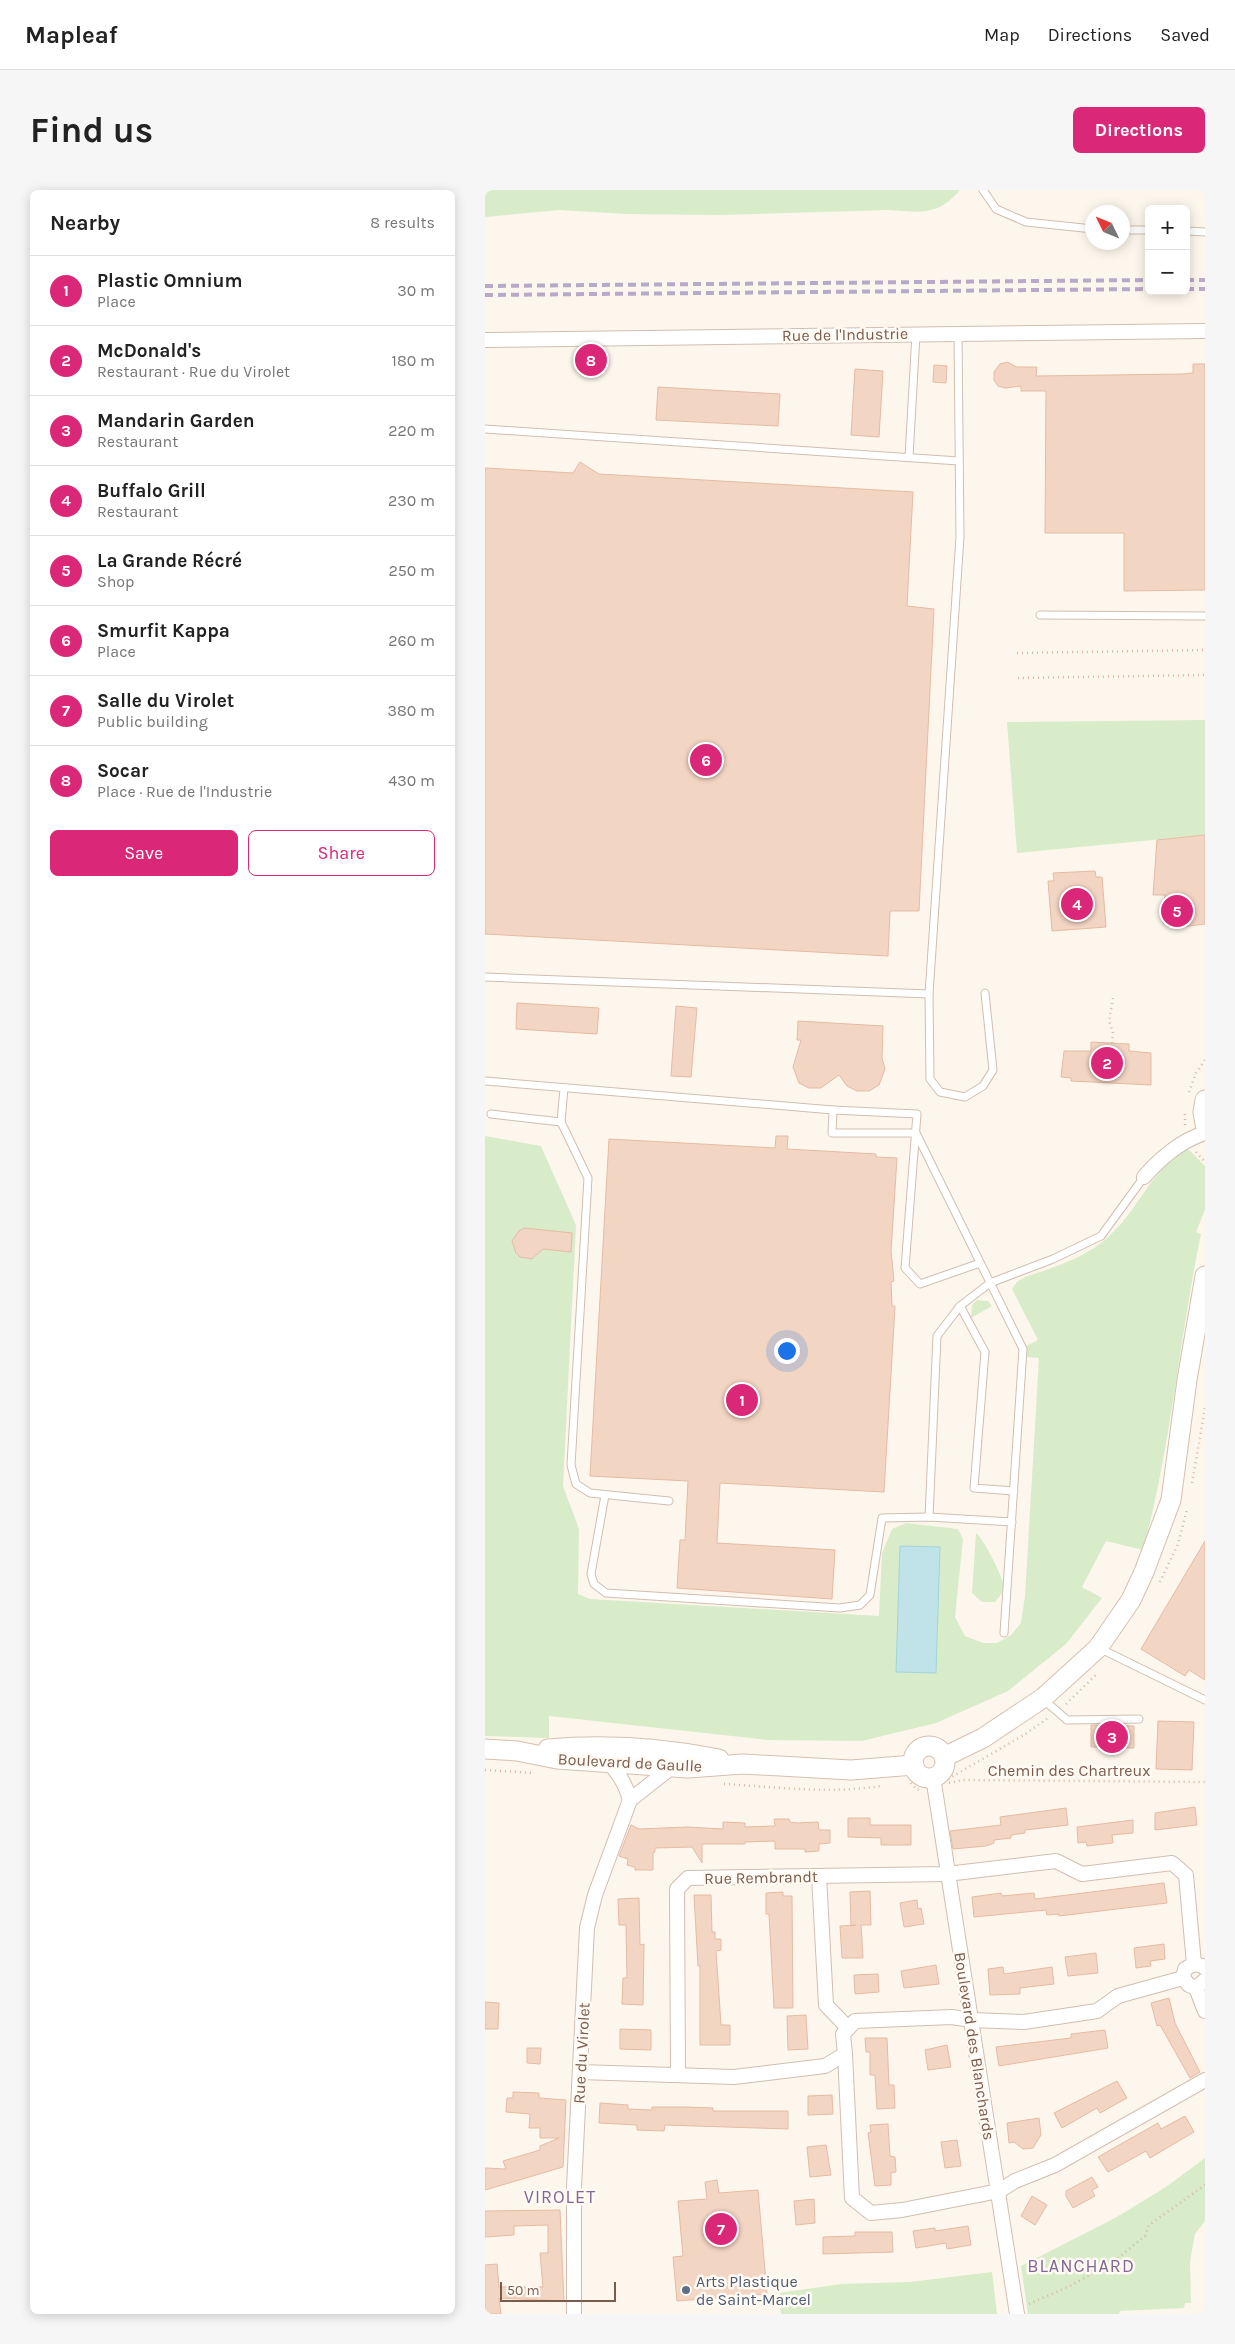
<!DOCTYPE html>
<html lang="en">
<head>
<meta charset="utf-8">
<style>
  body { margin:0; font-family:Karla,sans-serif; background:#f6f6f6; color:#222 }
  .controls { position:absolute; right:15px; top:15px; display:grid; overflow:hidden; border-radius:8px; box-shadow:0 2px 12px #0003 }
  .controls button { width:45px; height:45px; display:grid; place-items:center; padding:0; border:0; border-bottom:1px solid #e0e0e0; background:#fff; color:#222; font:25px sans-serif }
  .compass { position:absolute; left:600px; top:15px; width:45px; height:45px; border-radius:50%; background:#fff; box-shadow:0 2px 12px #0003; rotate:313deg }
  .scale { position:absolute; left:15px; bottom:12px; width:116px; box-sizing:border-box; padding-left:5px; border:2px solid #7a5c4d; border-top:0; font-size:14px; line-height:18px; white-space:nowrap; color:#7a5c4d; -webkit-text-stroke:4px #fffaf3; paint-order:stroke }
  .you { position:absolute; left:301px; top:1160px; width:18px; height:18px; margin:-12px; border:4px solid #fff; border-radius:50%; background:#1a73e8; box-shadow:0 0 0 8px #1a73e833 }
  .badge { display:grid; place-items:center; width:32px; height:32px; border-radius:50%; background:#db2777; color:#fff; font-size:16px; font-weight:700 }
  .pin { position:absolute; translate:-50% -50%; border:2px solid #fff; box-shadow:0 1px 5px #0006 }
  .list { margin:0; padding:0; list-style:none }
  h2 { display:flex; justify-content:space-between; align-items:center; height:65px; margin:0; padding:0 20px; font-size:21px }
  h2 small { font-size:16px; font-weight:400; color:#767676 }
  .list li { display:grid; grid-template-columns:32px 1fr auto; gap:15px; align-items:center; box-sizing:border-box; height:70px; padding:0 20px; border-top:1px solid #e0e0e0 }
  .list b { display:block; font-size:19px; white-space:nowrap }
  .list p { margin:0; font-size:16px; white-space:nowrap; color:#767676 }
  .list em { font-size:16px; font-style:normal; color:#767676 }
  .actions { display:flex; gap:10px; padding:15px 20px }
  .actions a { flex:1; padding:11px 0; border:1px solid #db2777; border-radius:8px; text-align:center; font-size:18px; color:#db2777 }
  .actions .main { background:#db2777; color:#fff }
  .map { position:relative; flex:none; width:720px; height:2124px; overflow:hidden; border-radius:8px }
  header { display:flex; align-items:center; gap:30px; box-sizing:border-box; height:70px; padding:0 25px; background:#fff; border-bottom:1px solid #e0e0e0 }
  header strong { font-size:24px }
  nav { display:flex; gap:28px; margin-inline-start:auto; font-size:18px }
  .intro { display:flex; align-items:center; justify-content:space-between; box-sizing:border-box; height:120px; padding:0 30px }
  h1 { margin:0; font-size:35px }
  .button { padding:12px 22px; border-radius:8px; background:#db2777; color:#fff; font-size:18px; font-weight:700 }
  main { display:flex; gap:30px; padding:0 30px }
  aside { flex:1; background:#fff; border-radius:8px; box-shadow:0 2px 12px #0003 }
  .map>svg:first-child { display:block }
</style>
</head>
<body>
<header>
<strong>Mapleaf</strong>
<nav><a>Map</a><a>Directions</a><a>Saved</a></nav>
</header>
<div class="intro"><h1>Find us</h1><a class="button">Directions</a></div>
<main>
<aside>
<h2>Nearby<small>8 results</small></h2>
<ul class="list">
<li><span class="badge">1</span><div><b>Plastic Omnium</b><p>Place</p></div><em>30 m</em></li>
<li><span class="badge">2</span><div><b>McDonald's</b><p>Restaurant · Rue du Virolet</p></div><em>180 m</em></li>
<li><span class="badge">3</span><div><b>Mandarin Garden</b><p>Restaurant</p></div><em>220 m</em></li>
<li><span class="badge">4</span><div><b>Buffalo Grill</b><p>Restaurant</p></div><em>230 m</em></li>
<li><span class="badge">5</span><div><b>La Grande Récré</b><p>Shop</p></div><em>250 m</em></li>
<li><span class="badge">6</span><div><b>Smurfit Kappa</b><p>Place</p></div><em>260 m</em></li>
<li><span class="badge">7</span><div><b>Salle du Virolet</b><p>Public building</p></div><em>380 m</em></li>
<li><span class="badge">8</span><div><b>Socar</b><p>Place · Rue de l'Industrie</p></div><em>430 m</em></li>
</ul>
<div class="actions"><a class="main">Save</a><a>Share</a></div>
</aside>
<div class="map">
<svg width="720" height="2124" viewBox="0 0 720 2124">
  <rect width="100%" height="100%" fill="#fdf6ec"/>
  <!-- green -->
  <g fill="#d8ecc9">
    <path d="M0,0H475C452,27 434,22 403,20L234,25L142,24L74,20L0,27Z"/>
    <polygon points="720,530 720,645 532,663 522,532"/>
    <path d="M0,946L56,956L91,1035L78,1296L94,1339L93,1404L105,1409L394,1426L397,1363L407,1339L421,1333L473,1339L478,1349L470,1427L480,1446L498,1453H512L526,1445L536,1433L540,1406L554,1168L541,1167V1156L553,1150L527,1099L532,1092L540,1087C570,1077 600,1068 623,1047C654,1020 666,978 703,959L720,976V1020L711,1042L716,1044C694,1149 686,1257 658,1360L621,1351L597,1397L617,1408L581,1454L523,1501L451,1533L377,1551L283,1550L64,1526V1548L0,1546Z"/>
    <polygon points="492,1110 503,1111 507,1116 486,1128 487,1115"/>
    <path d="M491,1343C497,1346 518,1387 518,1394C519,1402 515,1406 510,1412H497L487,1403Z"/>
    <polygon points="720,1968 720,2031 710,2044 705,2071 706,2113 700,2113 699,2118 635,2121 634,2124 543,2124 536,2076 630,2028 681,1997"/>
    <polygon points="507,2082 512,2124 296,2124 294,2103 356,2094 425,2092"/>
  </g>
  <!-- water -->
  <polygon fill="#bfe3e8" stroke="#a5d3da" points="415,1356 455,1357 451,1483 411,1482"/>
  <!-- building -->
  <g fill="#f3d5c3" stroke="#e6bba3">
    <polygon points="522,172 532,177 552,177 551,186 697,184 708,183 708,174 720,174 720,400 639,401 639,343 560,343 561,201 536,201 536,196 520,198 513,196 509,190 509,182 515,174"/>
    <polygon points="449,175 462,176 461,193 448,192"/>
    <polygon points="370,179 398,181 394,247 366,245"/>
    <polygon points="173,197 295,204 293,236 171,230"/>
    <polygon points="95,272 114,284 428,302 422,416 449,419 434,721 405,721 403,766 0,744 0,278 88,283"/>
    <polygon points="720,645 720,734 688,738 678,733 680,705 668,705 672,650"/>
    <polygon points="610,681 611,687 617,687 621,737 567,741 563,691 569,691 568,683"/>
    <polygon points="32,813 114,818 112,844 31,839"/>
    <polygon points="191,816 212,818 206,887 186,886"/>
    <polygon points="313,831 398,836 397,868 400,879 394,895 384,901 372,901 362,896 354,885 336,898 324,898 314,893 308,877 316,850 312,850"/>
    <polygon points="606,852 644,854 644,861 666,863 666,895 586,891 586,888 576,887 579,861 606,861"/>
    <polygon points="291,946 303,946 302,959 391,964 391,967 412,968 406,1061 409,1091 406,1092 407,1116 410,1116 399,1302 235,1293 232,1353 350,1360 347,1409 192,1398 195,1350 200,1350 203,1291 105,1286 124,949 290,958"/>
    <polygon points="39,1038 87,1043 86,1062 58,1059 47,1069 35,1067 31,1063 27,1051 34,1041"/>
    <polygon points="720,1351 720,1490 704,1480 700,1486 656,1459"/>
    <polygon points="673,1531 709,1532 707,1580 671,1579"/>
    <polygon points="606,1535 649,1536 649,1558 606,1557"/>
    <polygon points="710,1617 712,1635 670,1640 670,1623"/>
    <polygon points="581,1618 583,1635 540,1640 540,1643 526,1645 526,1648 509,1650 509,1653 501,1656 468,1659 465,1641 516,1635 515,1627"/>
    <polygon points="363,1628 385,1628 385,1635 426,1635 426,1655 396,1655 396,1648 363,1647"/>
    <polygon points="289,1629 304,1629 305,1632 312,1633 333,1632 334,1640 345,1640 345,1653 334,1654 334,1661 320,1662 320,1659 290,1659 290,1651 260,1652 260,1654 217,1654 217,1673 207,1657 170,1658 170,1662 168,1663 168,1680 150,1680 150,1677 142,1675 143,1669 134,1666 146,1635 154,1639 202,1637 238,1639 238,1632 260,1633 260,1637 290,1636"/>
    <polygon points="648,1630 648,1643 627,1645 628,1653 602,1656 601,1652 593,1653 592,1637"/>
    <polygon points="679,1693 682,1713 574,1726 574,1724 562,1725 561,1720 489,1727 487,1707 516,1703 517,1706 549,1703 550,1709"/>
    <polygon points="385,1701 386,1735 376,1735 378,1768 357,1768 355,1736 371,1735 366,1736 365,1702"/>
    <polygon points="298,1702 298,1706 307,1706 308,1818 289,1818 284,1724 281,1724 281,1703"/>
    <polygon points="209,1705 226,1705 227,1742 230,1742 230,1749 236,1749 236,1760 231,1761 236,1835 245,1835 245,1855 215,1855 215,1776 213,1776"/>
    <polygon points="154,1708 155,1755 159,1754 158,1815 137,1814 138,1788 142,1788 141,1735 134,1735 133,1709"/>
    <polygon points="432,1710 433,1719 436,1718 439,1734 419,1737 415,1713"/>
    <polygon points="679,1754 680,1769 665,1771 666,1776 651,1778 649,1758"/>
    <polygon points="611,1763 613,1783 583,1786 580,1767"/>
    <polygon points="451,1775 454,1794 419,1798 416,1781"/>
    <polygon points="518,1777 519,1784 567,1777 569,1794 535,1798 535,1804 505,1805 503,1779"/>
    <polygon points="393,1784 394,1802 370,1804 369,1785"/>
    <polygon points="684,1808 690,1833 715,1882 705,1888 675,1835 672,1836 666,1813"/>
    <polygon points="0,1812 14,1813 13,1839 0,1839"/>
    <polygon points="321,1825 323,1859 303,1860 302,1826"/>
    <polygon points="135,1839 166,1840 166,1860 135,1859"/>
    <polygon points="620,1840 623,1858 514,1876 511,1857 586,1848 586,1844"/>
    <polygon points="380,1848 402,1848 404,1895 409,1895 410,1918 392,1919 390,1885 385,1885 385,1862 381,1862"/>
    <polygon points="462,1855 466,1877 443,1880 440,1860"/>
    <polygon points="42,1858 56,1858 55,1874 42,1873"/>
    <polygon points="632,1891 642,1908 615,1923 612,1918 577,1938 569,1923"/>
    <polygon points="28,1902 54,1903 54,1908 81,1910 78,1977 0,2000 0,1978 21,1979 18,1971 55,1960 55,1956 74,1948 55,1948 55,1938 44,1938 45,1924 21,1922 22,1908 28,1908"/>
    <polygon points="347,1905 348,1924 323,1925 323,1906"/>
    <polygon points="115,1913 143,1915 143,1919 167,1920 167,1917 201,1917 228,1918 228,1921 303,1921 303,1939 180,1935 179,1941 152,1940 152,1935 114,1933"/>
    <polygon points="700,1926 709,1942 665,1968 661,1961 623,1982 613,1967 673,1933 676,1939"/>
    <polygon points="554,1928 556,1945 548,1958 538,1959 529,1952 524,1953 522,1933"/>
    <polygon points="403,1934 405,1966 410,1967 411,1982 406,1983 406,1995 390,1996 383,1943 386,1942 385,1935"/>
    <polygon points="472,1950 476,1976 460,1978 456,1952"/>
    <polygon points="341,1955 346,1985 325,1987 322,1957"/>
    <polygon points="607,1987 613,1997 607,2000 610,2006 588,2018 581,2006 581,2001"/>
    <polygon points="232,1990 234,2003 273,2000 282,2104 192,2111 188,2067 198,2066 193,2011 222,2009 220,1992"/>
    <polygon points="547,2006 562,2015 550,2035 536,2026"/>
    <polygon points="329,2009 330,2033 311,2035 309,2011"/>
    <polygon points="75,2020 79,2111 14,2108 16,2124 0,2124 0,2075 12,2074 14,2097 58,2097 55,2063 63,2063 63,2035 29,2036 29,2045 0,2047 0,2021"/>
    <polygon points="483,2036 486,2055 462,2059 461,2053 431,2058 428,2041 450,2038 450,2041"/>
    <polygon points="370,2042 407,2042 408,2062 338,2064 338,2047 370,2046"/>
  </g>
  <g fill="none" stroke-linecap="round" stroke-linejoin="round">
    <!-- lane casing -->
    <g stroke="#d1beb0" stroke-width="9">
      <g id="lane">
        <polyline points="498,0 511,19 541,32 608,39"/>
        <polyline points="638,40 664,40"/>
        <polyline points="701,41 720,42"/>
        <polyline points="0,239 474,271"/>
        <polyline points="424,267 431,144"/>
        <polyline points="555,425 720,426"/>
        <polyline points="0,787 444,804 475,347 473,143"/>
        <polyline points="444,804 445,889 455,902 480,907 498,896 508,880 500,803"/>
        <polyline points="0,891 348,920 347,943 431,943 538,1159 519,1443"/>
        <polyline points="348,920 432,924 420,1078 435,1094 495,1073"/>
        <polyline points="6,924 76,932 79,898"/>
        <polyline points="76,932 103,988 86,1275 91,1294 105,1303 184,1311"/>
        <polyline points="529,1301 489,1298 500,1162 475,1116 505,1093 568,1069 616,1046 659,987"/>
        <polyline points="120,1305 106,1384 109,1394 121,1403 355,1418 375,1415 385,1405 397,1328 444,1327 527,1332"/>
        <polyline points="444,1327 452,1146 475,1116"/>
        <polyline points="614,1458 720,1510"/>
        <polyline points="558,1509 582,1530 654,1529"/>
      </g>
    </g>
    <!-- street casing -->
    <g stroke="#d1beb0" stroke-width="16">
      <g id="street">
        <polyline points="0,150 720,141"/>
        <path d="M659,987C674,969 697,950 720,943"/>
        <path d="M123,1572C134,1583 141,1595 145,1610"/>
        <polyline points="448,1587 532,2124"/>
        <polyline points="334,1686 341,1815 363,1838"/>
        <polyline points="720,1778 718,1776 709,1774 700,1779 698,1788 704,1795 711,1798 720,1790"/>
        <polyline points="711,1798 720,1821"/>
        <polyline points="360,1864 367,2008 386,2023 417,2020 514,2001 530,1991 570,1975 720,1890"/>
        <polyline points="95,1882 249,1887 340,1876 360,1864 358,1844 370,1831 467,1827 486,1830 539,1832 612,1821 633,1806 698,1788"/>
        <polyline points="193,1885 192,1699 203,1688 462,1684 571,1671 597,1684 687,1673 701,1685 709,1774"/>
        <polyline points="89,2124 89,1997 102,1738 110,1705 145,1610 187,1577"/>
      </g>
    </g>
    <!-- secondary casing -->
    <g stroke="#d6c0b0" stroke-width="21">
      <g id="secondary">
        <polyline points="720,910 718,922 720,934"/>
        <circle cx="444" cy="1572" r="16"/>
        <polyline points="0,1559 32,1561 72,1569 203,1578 258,1574 366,1580 429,1575"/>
        <path d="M63,1559C119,1554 179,1558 234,1569"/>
        <polyline points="459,1567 498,1548 558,1508 613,1458 646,1410 659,1382 686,1310 702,1190 720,1086"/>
      </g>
    </g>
    <!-- path -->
    <g stroke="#d9b8a5" stroke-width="2.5" stroke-dasharray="1 4" stroke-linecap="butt">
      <polyline points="532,463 720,460"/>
      <polyline points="533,488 720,485"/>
      <polyline points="627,853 628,842 624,831 628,808"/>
      <polyline points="704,902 711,883 720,870"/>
      <polyline points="700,924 700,936"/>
      <polyline points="711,962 720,972"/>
      <polyline points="707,1293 720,1218"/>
      <polyline points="675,1392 693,1354 702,1320"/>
      <polyline points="581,1514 613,1483"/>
      <polyline points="0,1580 50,1583"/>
      <polyline points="463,1589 539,1545 563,1528"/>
      <polyline points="426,1593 432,1600 437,1599"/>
      <polyline points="464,1593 477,1590 720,1592"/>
      <path d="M239,1594C291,1597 344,1604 396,1596"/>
      <polyline points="544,2114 585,2096 628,2072 660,2046 664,2035 720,1995"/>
    </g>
    <!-- lane -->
    <use href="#lane" stroke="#fff" stroke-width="7"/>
    <!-- street -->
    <use href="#street" stroke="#fff" stroke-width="14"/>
    <!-- secondary -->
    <use href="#secondary" stroke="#fff" stroke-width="19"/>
    <!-- rail -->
    <g stroke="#b9a8c9" stroke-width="4" stroke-dasharray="8 5" stroke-linecap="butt">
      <polyline points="701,90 720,90"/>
      <polyline points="0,96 664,90"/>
      <polyline points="701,99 720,99"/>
      <polyline points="0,105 664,99"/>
    </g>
  </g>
  <!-- markers -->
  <circle fill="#5c6f8a" stroke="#fffaf3" stroke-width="2" cx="201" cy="2100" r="5"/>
  <g text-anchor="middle" stroke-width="5" stroke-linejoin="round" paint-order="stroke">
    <!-- street labels -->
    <g font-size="16" fill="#7a5c4d" stroke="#fffaf3">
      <text transform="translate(360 144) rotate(-1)" y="6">Rue de l'Industrie</text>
      <text transform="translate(145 1572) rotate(3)" y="6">Boulevard de Gaulle</text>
      <text x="584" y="1586">Chemin des Chartreux</text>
      <text transform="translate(276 1687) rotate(-1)" y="6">Rue Rembrandt</text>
      <text transform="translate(490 1856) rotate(81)" y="6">Boulevard des Blanchards</text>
      <text transform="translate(96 1863) rotate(-87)" y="6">Rue du Virolet</text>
    </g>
    <!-- service labels -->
    <g font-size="16" fill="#4e5e75" stroke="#fffaf3" text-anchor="start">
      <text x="211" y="2097">Arts Plastique<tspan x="211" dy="18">de Saint-Marcel</tspan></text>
    </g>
    <!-- neighbourhood labels -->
    <g font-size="18" letter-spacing="1" fill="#846695" stroke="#fffaf3">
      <text x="75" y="2013">VIROLET</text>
      <text x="596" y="2082">BLANCHARD</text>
    </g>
  </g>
</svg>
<div class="controls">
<button>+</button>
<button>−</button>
</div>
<svg class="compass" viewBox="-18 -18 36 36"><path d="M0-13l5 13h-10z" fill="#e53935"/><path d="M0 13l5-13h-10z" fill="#767676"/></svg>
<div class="scale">50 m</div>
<div class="you"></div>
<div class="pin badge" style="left:257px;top:1210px">1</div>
<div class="pin badge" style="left:622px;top:873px">2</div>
<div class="pin badge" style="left:627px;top:1547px">3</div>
<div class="pin badge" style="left:592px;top:714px">4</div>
<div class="pin badge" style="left:692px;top:721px">5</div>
<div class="pin badge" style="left:221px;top:570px">6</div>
<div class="pin badge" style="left:236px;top:2039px">7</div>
<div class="pin badge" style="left:106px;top:170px">8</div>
</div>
</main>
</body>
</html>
